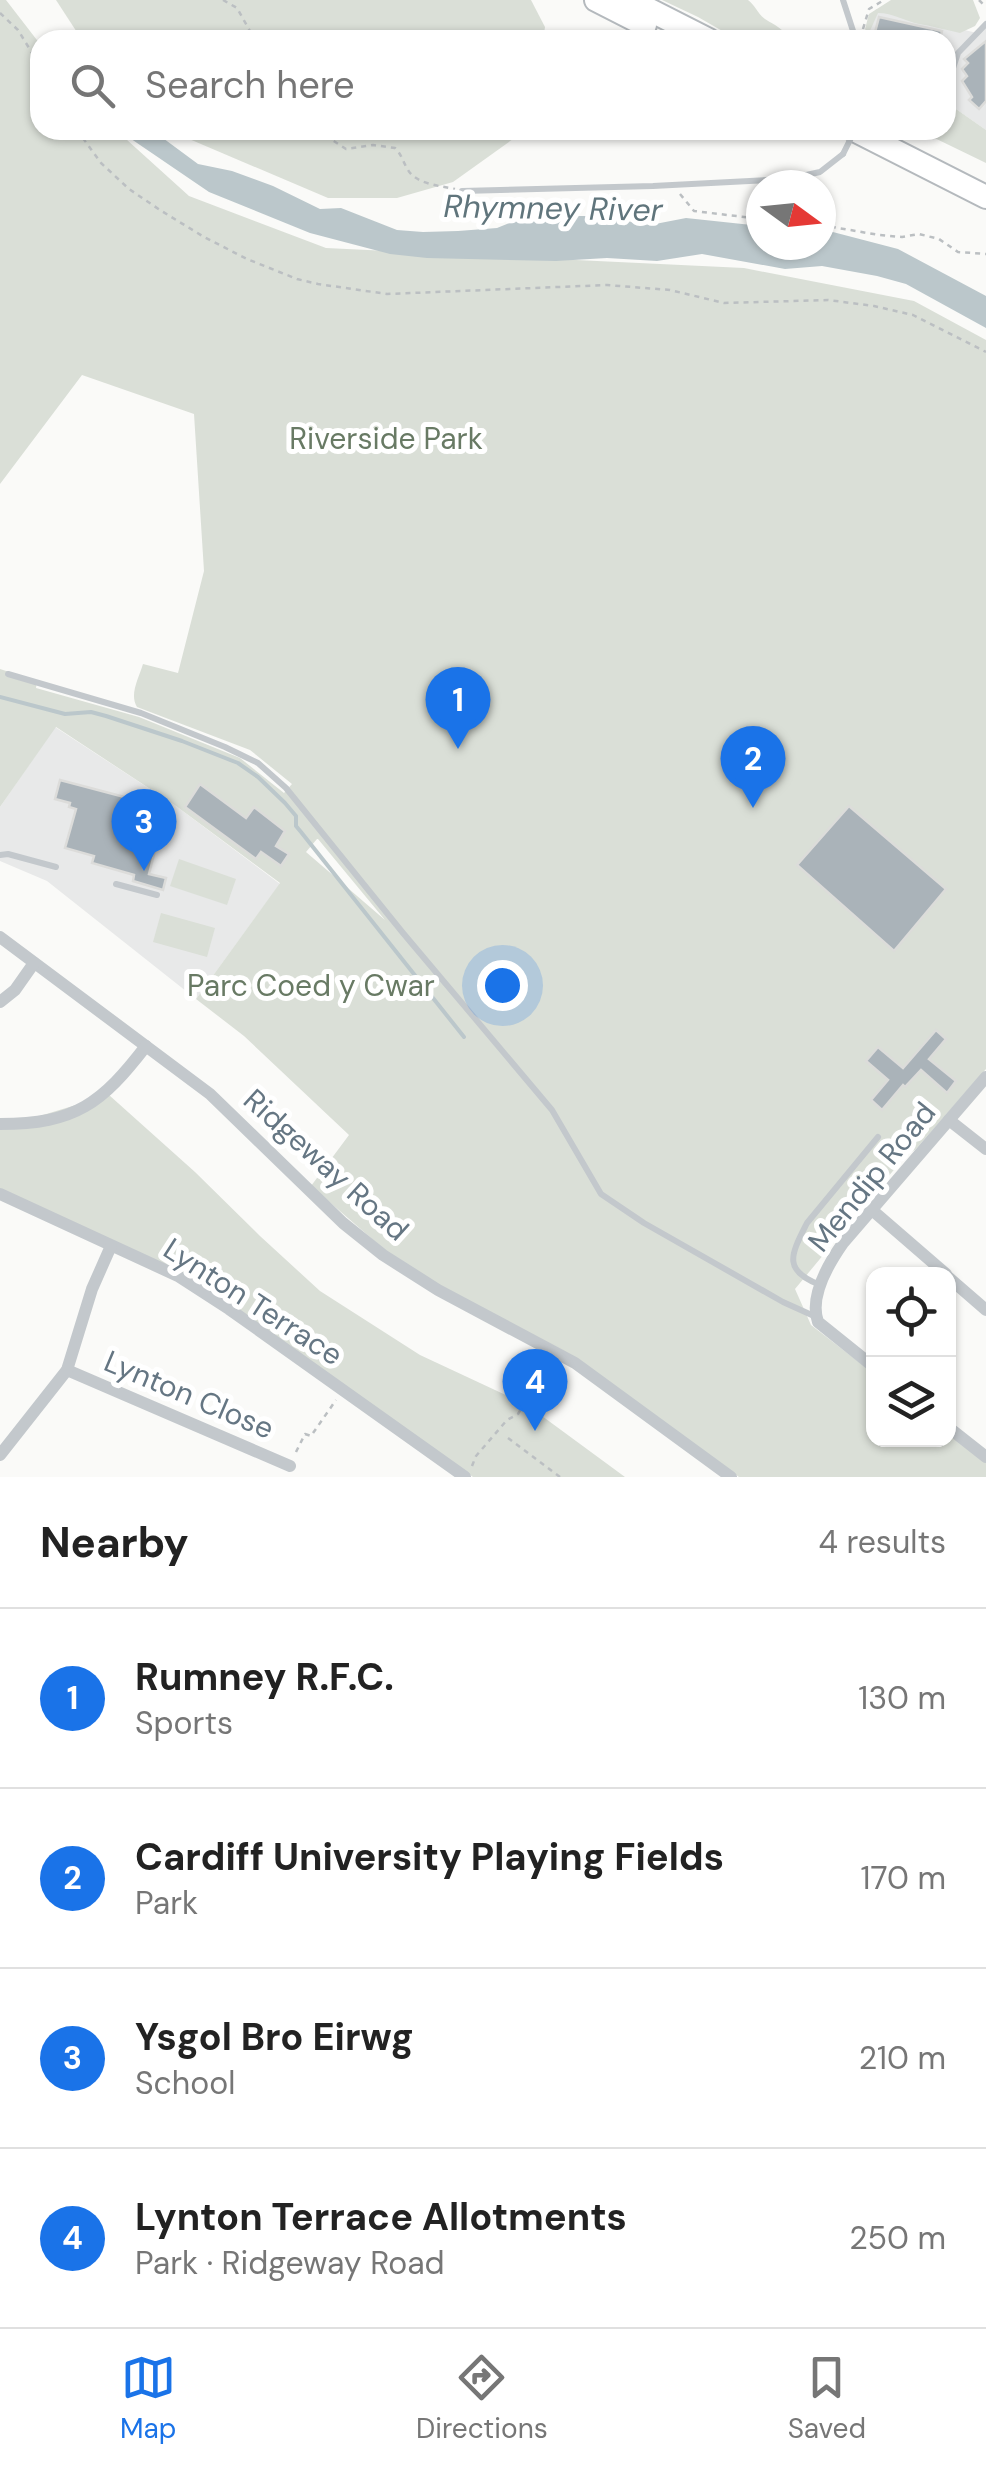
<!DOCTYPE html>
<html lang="en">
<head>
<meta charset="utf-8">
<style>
  body { margin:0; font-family:"DM Sans",sans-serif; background:#f6f6f6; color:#222 }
  .controls { position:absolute; right:30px; bottom:30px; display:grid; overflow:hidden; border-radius:20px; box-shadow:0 2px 8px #0004 }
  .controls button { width:90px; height:90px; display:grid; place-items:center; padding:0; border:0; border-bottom:2px solid #e0e0e0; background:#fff; color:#222; font:50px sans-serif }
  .compass { position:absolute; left:746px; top:170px; width:90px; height:90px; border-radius:50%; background:#fff; box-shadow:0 2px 8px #0004; rotate:105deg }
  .you { position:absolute; left:502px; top:985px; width:35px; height:35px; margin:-25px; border:8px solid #fff; border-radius:50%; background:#1a73e8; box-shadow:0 0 0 15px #1a73e833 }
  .badge { display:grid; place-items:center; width:65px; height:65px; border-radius:50%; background:#1a73e8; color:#fff; font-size:32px; font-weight:700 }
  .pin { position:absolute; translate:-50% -82px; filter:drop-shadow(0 2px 5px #0008) }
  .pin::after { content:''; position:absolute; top:52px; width:35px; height:30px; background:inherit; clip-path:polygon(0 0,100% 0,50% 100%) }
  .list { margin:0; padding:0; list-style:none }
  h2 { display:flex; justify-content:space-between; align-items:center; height:130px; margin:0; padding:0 40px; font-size:42px }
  h2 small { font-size:32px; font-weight:400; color:#767676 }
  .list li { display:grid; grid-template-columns:65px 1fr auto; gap:30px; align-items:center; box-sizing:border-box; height:180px; padding:0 40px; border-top:2px solid #e0e0e0 }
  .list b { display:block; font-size:38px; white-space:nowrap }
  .list p { margin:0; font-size:32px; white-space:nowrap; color:#767676 }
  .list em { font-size:32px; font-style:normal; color:#767676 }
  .icon { flex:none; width:55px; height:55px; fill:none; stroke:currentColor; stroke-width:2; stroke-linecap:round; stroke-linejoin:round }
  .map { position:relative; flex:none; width:986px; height:1477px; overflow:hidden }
  .search { position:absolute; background:#fff; box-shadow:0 2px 8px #0004; left:30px; right:30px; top:30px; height:110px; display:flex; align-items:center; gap:25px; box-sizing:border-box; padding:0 35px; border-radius:30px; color:#767676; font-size:38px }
  .sheet { height:850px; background:#fff }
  nav { display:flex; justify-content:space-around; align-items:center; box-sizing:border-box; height:140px; border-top:2px solid #e0e0e0; background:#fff; font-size:28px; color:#767676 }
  nav a { display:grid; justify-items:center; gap:5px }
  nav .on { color:#1a73e8 }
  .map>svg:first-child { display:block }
</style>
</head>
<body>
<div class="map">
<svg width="986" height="1477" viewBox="0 0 986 1477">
  <rect width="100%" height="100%" fill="#fafaf8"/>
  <!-- built -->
  <g fill="#e8e9e9">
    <polygon points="876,9 977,33 986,24 986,130 946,102 946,40 867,40"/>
    <polygon points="55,727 176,806 280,884 196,999 47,881 0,861 0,807"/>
  </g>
  <!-- green -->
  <g fill="#dadfd7" fill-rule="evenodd">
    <path d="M0,0H6L40,44V130H116L189,196L326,248L744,268L914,301L986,340V1069L915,1150L907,1154L795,1289L811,1325L873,1373L874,1440H948L949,1432L986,1462V1477H739L578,1359L441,1287L386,1251L311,1186L349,1135L244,1036L196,999L280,883L176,806L56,727L0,807V669L37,681L36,688L139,717L240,758L284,793L292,784L250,750L137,707C129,694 139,678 143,664L178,673L204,571L194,414L82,375L0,484ZM317,839H318L385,920L306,852Z"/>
    <polygon points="56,0 531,0 545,27 543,40 82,40"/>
    <path d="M662,0H748C755,5 758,14 765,19C776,26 783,28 790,40H738L698,17Z"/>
    <path d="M891,0H973L980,18L975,26L960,33C946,30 932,26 919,24C905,21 893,13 878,13L869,33H867L865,29L869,14Z"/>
    <polygon points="946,102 986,130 986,163 918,130 946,130"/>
    <polygon points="168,130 522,130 520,134 453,182 397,198 328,198"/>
    <polygon points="179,859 236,879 227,905 170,886"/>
    <polygon points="161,913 215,928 207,957 153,942"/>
    <polygon points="109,1095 195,1172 260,1236 320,1291 420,1355 527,1405 625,1477 473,1477 203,1286 0,1189 0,1128"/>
  </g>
  <!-- water -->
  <polygon fill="#bbc7cb" points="118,130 152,130 198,164 232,171 273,186 320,209 341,208 397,230 423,232 458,231 497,228 514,221 560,216 596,216 650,225 686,218 761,226 761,245 821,245 821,232 829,231 898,249 986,296 986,328 906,284 877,276 822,266 785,269 702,254 657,261 607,258 556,261 427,258 390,254 310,233 209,192"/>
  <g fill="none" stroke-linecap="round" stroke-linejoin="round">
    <!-- stream -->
    <polyline stroke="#bbc7cb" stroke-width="4" points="0,697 65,714 91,712 106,716 182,741 238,763 258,777 285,803 296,816 296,826 301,832 464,1037"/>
  </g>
  <!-- building -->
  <g fill="#aab3b9" stroke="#dcdcda" stroke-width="2.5">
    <polygon points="879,17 942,31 940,40 873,40"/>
    <polygon points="986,41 986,101 979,109 969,100 972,97 962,81 967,76 962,69 968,63 964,59"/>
    <polygon points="60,780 166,808 149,874 166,878 163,890 133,881 134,875 92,863 94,856 65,848 76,809 69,807 70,803 55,799"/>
    <polygon points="200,784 246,818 254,807 285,831 276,846 289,854 281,866 261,852 256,859 185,807"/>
    <polygon points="849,806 946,889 894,951 797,865"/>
    <polygon points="936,1030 946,1039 929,1059 956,1081 947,1093 921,1070 905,1087 903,1085 882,1110 871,1100 888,1080 866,1061 878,1047 903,1068"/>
  </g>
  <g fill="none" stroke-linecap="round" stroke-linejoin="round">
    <!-- highway casing -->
    <g stroke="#b4b9bd" stroke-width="26">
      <g id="highway">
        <polyline points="596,0 645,25"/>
        <polyline points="630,0 709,40"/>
        <polyline points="854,130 986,197"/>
      </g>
    </g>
    <!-- path -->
    <g stroke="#bbbfc2" stroke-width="2.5" stroke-dasharray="5 5" stroke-linecap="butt">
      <polyline points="223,0 237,8 255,40"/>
      <polyline points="979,0 986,7"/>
      <polyline points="0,13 18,30 40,66"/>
      <polyline points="863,29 869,9 884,0"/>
      <polyline points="77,130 101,163 129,189 160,210 204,237 247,259 297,279 318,284 387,294 607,285 670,290 724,303 828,300 874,306 913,315 986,352"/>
      <path d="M317,130L346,149L373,145L395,148C402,155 403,162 408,170C416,184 441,186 455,189"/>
      <polyline points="680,194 694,211 761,219"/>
      <polyline points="821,225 879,235 902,237 919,234 939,239 958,252 986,254"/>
      <polyline points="508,1438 560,1477"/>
      <polyline points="296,1452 305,1434 311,1436 336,1400"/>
      <polyline points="472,1466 476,1456 507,1420 518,1414 550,1362"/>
    </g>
    <!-- lane -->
    <g stroke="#c3c8cc" stroke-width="6">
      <polyline points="843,0 856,40"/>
      <polyline points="952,71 958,53 986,24"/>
      <polyline points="462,191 653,186 788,179 820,172 843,154"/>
      <polyline points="8,674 141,713 225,747 258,763 286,788 403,933 552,1110 601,1194 644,1223 783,1302 814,1316"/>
      <polyline points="0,855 8,854 56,867"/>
      <polyline points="116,884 157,895"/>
      <path d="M820,1285C782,1270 791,1255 807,1223L878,1137"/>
    </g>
    <!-- street -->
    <g stroke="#c3c8cc" stroke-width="12">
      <polyline points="0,937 210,1094 343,1223 383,1255 438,1290 575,1363 731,1477"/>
      <polyline points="0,1002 15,990 34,963"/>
      <polyline points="949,1120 986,1149"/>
      <path d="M0,1124C76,1124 102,1103 146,1046"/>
      <polyline points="0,1194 178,1276 229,1309 465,1477"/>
      <polyline points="872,1210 946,1274"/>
      <polyline points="948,1277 986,1310"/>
      <path d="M874,1367L818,1322C809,1297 829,1263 843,1243L986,1077"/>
      <polyline points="67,1370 290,1466"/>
      <polyline points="948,1427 986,1457"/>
      <polyline points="0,1455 67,1370 92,1289 111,1246"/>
    </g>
    <!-- highway -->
    <use href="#highway" stroke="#fff" stroke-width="22"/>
    <!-- lane-bridge -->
    <polyline stroke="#c3c8cc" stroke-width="6" points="843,154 855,130"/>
  </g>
  <g text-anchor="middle" stroke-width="10" stroke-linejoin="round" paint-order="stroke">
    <!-- park labels -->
    <g font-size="30" fill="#687a64" stroke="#fff">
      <text x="386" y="449">Riverside Park</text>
      <text x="311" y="996">Parc Coed y Cwar</text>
    </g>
    <!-- street labels -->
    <g font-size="30" fill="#657683" stroke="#fff">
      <text transform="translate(326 1165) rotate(42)" y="10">Ridgeway Road</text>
      <text transform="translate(872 1177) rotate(-51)" y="10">Mendip Road</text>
      <text transform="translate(253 1302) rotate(33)" y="10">Lynton Terrace</text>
      <text transform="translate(189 1395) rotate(23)" y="10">Lynton Close</text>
    </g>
    <!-- water labels -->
    <g font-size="32" font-style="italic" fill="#60757c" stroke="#fff">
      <text transform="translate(553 208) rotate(1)" y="11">Rhymney River</text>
    </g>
  </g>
</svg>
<div class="controls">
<button><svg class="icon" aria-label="locate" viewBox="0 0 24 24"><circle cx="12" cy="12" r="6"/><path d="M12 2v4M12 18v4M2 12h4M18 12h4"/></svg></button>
<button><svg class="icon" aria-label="layers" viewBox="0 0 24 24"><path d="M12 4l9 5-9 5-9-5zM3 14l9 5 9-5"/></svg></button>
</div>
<svg class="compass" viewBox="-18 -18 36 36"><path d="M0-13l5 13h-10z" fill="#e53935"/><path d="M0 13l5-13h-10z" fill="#767676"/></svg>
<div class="you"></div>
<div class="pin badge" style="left:458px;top:749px">1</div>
<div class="pin badge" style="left:753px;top:808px">2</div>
<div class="pin badge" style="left:144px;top:871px">3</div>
<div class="pin badge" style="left:535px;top:1431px">4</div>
<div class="search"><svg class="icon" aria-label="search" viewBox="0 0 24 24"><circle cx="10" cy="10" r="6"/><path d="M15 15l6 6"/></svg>Search here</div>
</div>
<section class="sheet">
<h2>Nearby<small>4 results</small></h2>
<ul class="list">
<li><span class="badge">1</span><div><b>Rumney R.F.C.</b><p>Sports</p></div><em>130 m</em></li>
<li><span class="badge">2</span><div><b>Cardiff University Playing Fields</b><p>Park</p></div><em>170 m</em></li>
<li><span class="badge">3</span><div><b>Ysgol Bro Eirwg</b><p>School</p></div><em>210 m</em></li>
<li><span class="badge">4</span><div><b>Lynton Terrace Allotments</b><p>Park · Ridgeway Road</p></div><em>250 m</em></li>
</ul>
</section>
<nav>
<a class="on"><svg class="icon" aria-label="map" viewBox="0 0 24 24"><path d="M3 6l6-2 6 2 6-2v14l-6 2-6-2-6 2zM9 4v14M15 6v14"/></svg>Map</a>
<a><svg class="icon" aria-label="directions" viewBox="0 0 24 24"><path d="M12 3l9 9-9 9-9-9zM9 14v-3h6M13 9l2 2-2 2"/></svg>Directions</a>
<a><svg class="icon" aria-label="saved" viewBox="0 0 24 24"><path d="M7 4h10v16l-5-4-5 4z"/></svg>Saved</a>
</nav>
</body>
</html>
